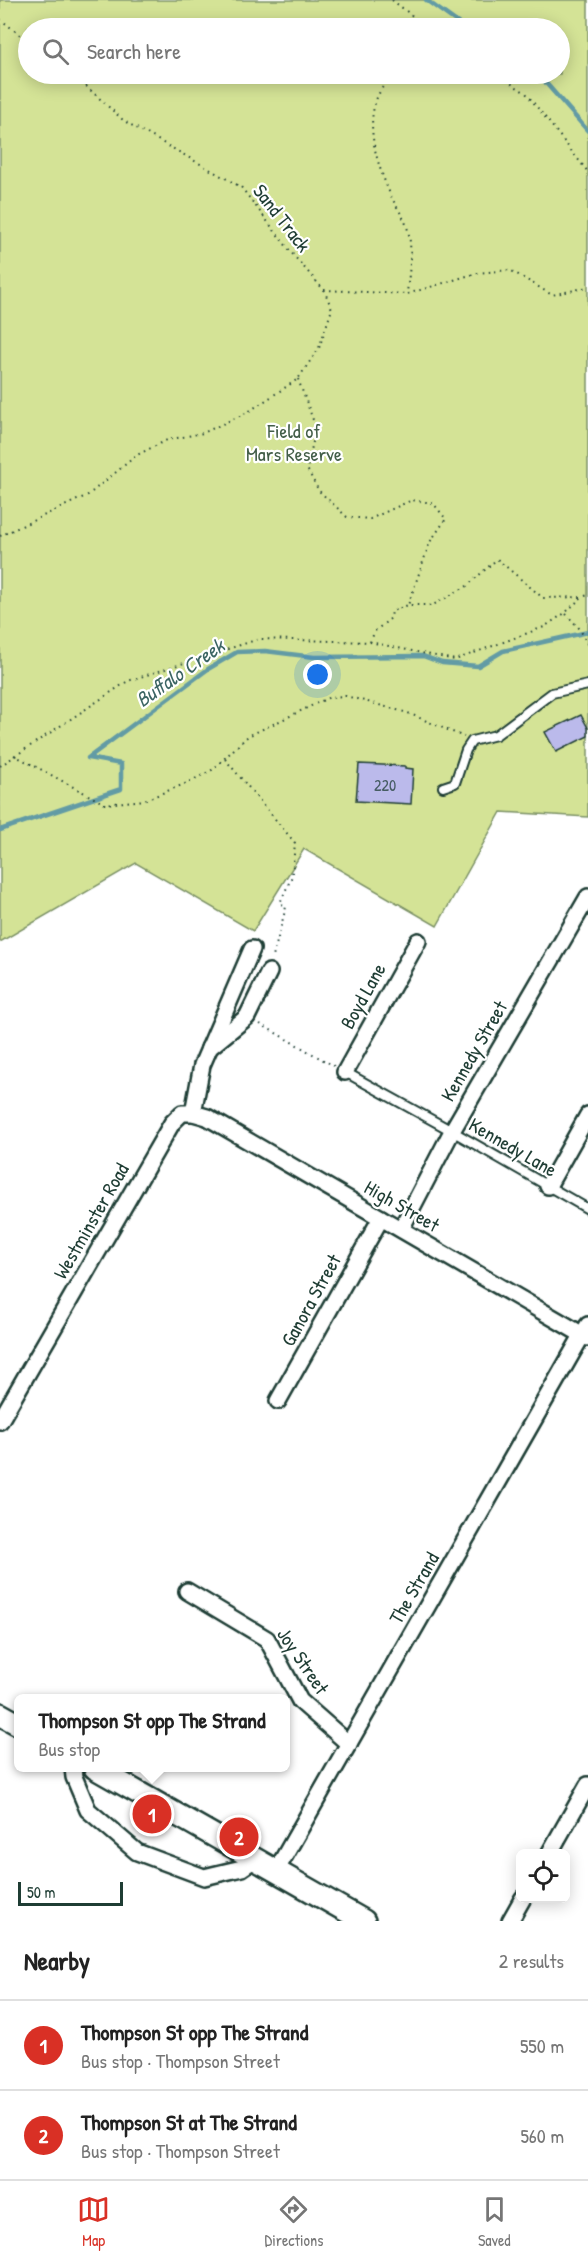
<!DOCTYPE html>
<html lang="en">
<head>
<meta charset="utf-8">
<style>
  body { margin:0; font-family:"Patrick Hand",sans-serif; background:#f2f2f2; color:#222 }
  .controls { position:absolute; right:18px; bottom:18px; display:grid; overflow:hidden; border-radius:9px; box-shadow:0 3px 15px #0003 }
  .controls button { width:54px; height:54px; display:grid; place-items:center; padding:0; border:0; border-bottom:2px solid #e0e0e0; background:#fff; color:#222; font:30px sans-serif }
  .scale { position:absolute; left:18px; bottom:15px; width:105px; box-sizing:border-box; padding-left:6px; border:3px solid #1f3d34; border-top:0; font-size:16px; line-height:21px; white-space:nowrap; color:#1f3d34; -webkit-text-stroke:4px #fff; paint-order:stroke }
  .you { position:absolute; left:318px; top:675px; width:21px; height:21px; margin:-15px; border:4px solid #fff; border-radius:50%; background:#1a73e8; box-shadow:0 0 0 9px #1a73e833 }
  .badge { display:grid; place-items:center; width:39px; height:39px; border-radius:50%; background:#d93025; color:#fff; font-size:20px; font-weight:700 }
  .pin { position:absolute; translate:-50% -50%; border:3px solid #fff; box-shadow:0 2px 6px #0006 }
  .popup { position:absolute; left:14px; top:1694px; width:276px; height:78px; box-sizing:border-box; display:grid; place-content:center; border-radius:9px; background:#fff; filter:drop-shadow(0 2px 4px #0005); font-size:20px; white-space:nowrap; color:#767676 }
  .popup b { font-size:22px; color:#222 }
  .popup::after { content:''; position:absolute; left:50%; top:100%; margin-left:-12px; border:12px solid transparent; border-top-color:#fff }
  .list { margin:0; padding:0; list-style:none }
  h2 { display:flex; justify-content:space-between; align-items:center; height:78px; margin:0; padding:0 24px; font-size:26px }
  h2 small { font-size:20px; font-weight:400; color:#767676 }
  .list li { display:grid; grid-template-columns:39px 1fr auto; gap:18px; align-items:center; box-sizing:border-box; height:90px; padding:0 24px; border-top:2px solid #e0e0e0 }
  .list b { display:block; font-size:22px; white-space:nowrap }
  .list p { margin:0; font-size:20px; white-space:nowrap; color:#767676 }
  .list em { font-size:20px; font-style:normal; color:#767676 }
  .icon { flex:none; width:33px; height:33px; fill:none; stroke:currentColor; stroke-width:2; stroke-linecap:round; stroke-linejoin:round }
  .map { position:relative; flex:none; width:588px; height:1921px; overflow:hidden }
  .search { position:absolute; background:#fff; box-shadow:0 3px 15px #0003; left:18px; right:18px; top:18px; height:66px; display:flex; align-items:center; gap:15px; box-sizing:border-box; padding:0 21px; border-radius:33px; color:#767676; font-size:22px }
  .sheet { height:258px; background:#fff }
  nav { display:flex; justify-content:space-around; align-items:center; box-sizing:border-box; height:84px; border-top:2px solid #e0e0e0; background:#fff; font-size:16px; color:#767676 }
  nav a { display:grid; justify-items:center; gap:3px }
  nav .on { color:#d93025 }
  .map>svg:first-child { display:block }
</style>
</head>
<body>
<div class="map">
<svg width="588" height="1921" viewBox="0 0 588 1921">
  <rect width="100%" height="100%" fill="#fff"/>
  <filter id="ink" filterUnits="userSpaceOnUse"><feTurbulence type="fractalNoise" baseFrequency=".0167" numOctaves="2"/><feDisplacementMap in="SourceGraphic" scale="12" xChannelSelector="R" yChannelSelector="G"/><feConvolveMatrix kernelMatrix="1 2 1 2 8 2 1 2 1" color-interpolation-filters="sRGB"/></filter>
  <g filter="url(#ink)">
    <!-- green -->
    <path fill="#d4e396" stroke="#7a9065" stroke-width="1.5" fill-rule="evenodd" d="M0,0H588V817L501,812L437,926L304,849L253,931L136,863L0,942ZM28,28H560V74H28Z"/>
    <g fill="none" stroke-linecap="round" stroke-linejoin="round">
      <!-- stream -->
      <g stroke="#629ba5" stroke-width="4.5">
        <polyline points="426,0 465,28"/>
        <polyline points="538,74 588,131"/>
        <polyline points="0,830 121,789 121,764 88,758 208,669 237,652 265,651 314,657 423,656 442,663 478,666 503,651 588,632"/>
      </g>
    </g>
    <!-- building -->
    <g fill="#bbbaeb" stroke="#1f3d34" stroke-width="1.5">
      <polygon points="581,715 588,728 588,736 556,752 545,732"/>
      <polygon points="359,764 405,766 405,768 413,769 411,804 356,801"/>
    </g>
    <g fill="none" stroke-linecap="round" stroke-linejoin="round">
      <!-- lane casing -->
      <g stroke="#1f3d34" stroke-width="12">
        <g id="lane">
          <polyline points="443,787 455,783 466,750 472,741 496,735 552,693 588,685"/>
          <polyline points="345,1072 452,1131 588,1209"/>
        </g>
      </g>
      <!-- street casing -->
      <g stroke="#1f3d34" stroke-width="20">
        <g id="street">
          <polyline points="209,1048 247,1017 269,972"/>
          <polyline points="345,1072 418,941"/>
          <polyline points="193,1113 202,1065 252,949"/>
          <polyline points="548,1186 588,1115"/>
          <polyline points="401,1229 452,1131 588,897"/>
          <polyline points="278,1401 381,1218"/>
          <polyline points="0,1421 172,1123 182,1113 193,1113 207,1117 588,1338"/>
          <polyline points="187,1591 267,1639 300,1701 349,1744"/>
          <polyline points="73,1768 74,1777 88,1810 137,1852 204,1877 242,1868 255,1859"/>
          <polyline points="549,1854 588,1785"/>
          <polyline points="276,1871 588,1325"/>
          <polyline points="510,1921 523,1898"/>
        </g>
      </g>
      <!-- secondary casing -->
      <g stroke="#1f3d34" stroke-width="26">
        <g id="secondary">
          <polyline points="0,1714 18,1724"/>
          <polyline points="95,1768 364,1921"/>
        </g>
      </g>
      <!-- path -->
      <g stroke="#1f3d34" stroke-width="2" stroke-dasharray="1.5 4.5" stroke-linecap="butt">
        <polyline points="392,0 428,28"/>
        <polyline points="0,19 28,41"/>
        <path d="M395,74C357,104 374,158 391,196C395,205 402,214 406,224C414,245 409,271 407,293"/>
        <polyline points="496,74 526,93 588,172"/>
        <polyline points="324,290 407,294 477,273 510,270 552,295 588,287"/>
        <polyline points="298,379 316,428 307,469 319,491 347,517 370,519 412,500 433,503 446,519 430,542 408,605 433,605 467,586 497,559 543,598 582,597 588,595"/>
        <polyline points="0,536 88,495 137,455 167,440 203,433 248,412 298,379 319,348 332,309 324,290 294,256 241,187 124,121 73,74"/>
        <polyline points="566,614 580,629 588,646"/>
        <polyline points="370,642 375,631 391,618 392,611 408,605"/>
        <polyline points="14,755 105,804 145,800 187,783 212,770 248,736 330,697 346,696 408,713 464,737"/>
        <polyline points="225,759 295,843 292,876 280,903 286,907 273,957"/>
        <polyline points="0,766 128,681 259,639 370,642 455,660 544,627 565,613 582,597"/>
        <polyline points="260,1024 334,1066"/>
      </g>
      <!-- lane -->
      <use href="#lane" stroke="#fff" stroke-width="8"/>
      <!-- street -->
      <use href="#street" stroke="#fff" stroke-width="15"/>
      <!-- secondary -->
      <use href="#secondary" stroke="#fff" stroke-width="21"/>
    </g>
  </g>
  <g text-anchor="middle" stroke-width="4.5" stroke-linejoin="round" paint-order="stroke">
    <!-- number labels -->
    <g font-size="16" fill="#465c62">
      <text x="385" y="791">220</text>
    </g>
    <!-- street labels -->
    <g font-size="20" fill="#1f3d34" stroke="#fff">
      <text transform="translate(282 218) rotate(52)" y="7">Sand Track</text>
      <text transform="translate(363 996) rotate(-61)" y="7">Boyd Lane</text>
      <text transform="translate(474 1051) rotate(-60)" y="7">Kennedy Street</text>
      <text transform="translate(513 1147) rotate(30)" y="7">Kennedy Lane</text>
      <text transform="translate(402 1206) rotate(30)" y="7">High Street</text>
      <text transform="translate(91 1221) rotate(-60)" y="7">Westminster Road</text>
      <text transform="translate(311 1300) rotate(-61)" y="7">Ganora Street</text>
      <text transform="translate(414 1588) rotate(-60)" y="7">The Strand</text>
      <text transform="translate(303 1661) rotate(56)" y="7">Joy Street</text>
    </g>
    <!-- park labels -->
    <g font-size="20" fill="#435e48" stroke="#fff">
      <text x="294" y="438">Field of<tspan x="294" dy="23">Mars Reserve</tspan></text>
    </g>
    <!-- water labels -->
    <g font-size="21" font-style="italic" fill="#3b6463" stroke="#fff">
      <text transform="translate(180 673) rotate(-35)" y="7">Buffalo Creek</text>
    </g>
  </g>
</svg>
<div class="controls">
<button><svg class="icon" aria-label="locate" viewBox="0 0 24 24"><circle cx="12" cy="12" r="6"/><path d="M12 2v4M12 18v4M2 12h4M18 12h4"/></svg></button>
</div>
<div class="scale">50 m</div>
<div class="you"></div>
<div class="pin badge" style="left:152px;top:1814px">1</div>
<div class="popup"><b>Thompson St opp The Strand</b>Bus stop</div>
<div class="pin badge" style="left:239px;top:1837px">2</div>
<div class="search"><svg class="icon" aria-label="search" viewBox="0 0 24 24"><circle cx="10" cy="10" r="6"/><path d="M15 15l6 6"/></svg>Search here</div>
</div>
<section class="sheet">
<h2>Nearby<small>2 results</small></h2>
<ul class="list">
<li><span class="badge">1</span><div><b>Thompson St opp The Strand</b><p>Bus stop · Thompson Street</p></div><em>550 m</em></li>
<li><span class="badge">2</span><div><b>Thompson St at The Strand</b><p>Bus stop · Thompson Street</p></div><em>560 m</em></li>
</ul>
</section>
<nav>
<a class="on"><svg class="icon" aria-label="map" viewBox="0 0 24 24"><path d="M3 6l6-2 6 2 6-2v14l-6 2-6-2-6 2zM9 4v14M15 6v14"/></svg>Map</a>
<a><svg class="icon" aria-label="directions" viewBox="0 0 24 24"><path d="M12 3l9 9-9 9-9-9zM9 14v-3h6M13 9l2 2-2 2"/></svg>Directions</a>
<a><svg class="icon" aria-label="saved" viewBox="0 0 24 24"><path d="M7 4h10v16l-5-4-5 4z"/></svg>Saved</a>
</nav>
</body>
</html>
